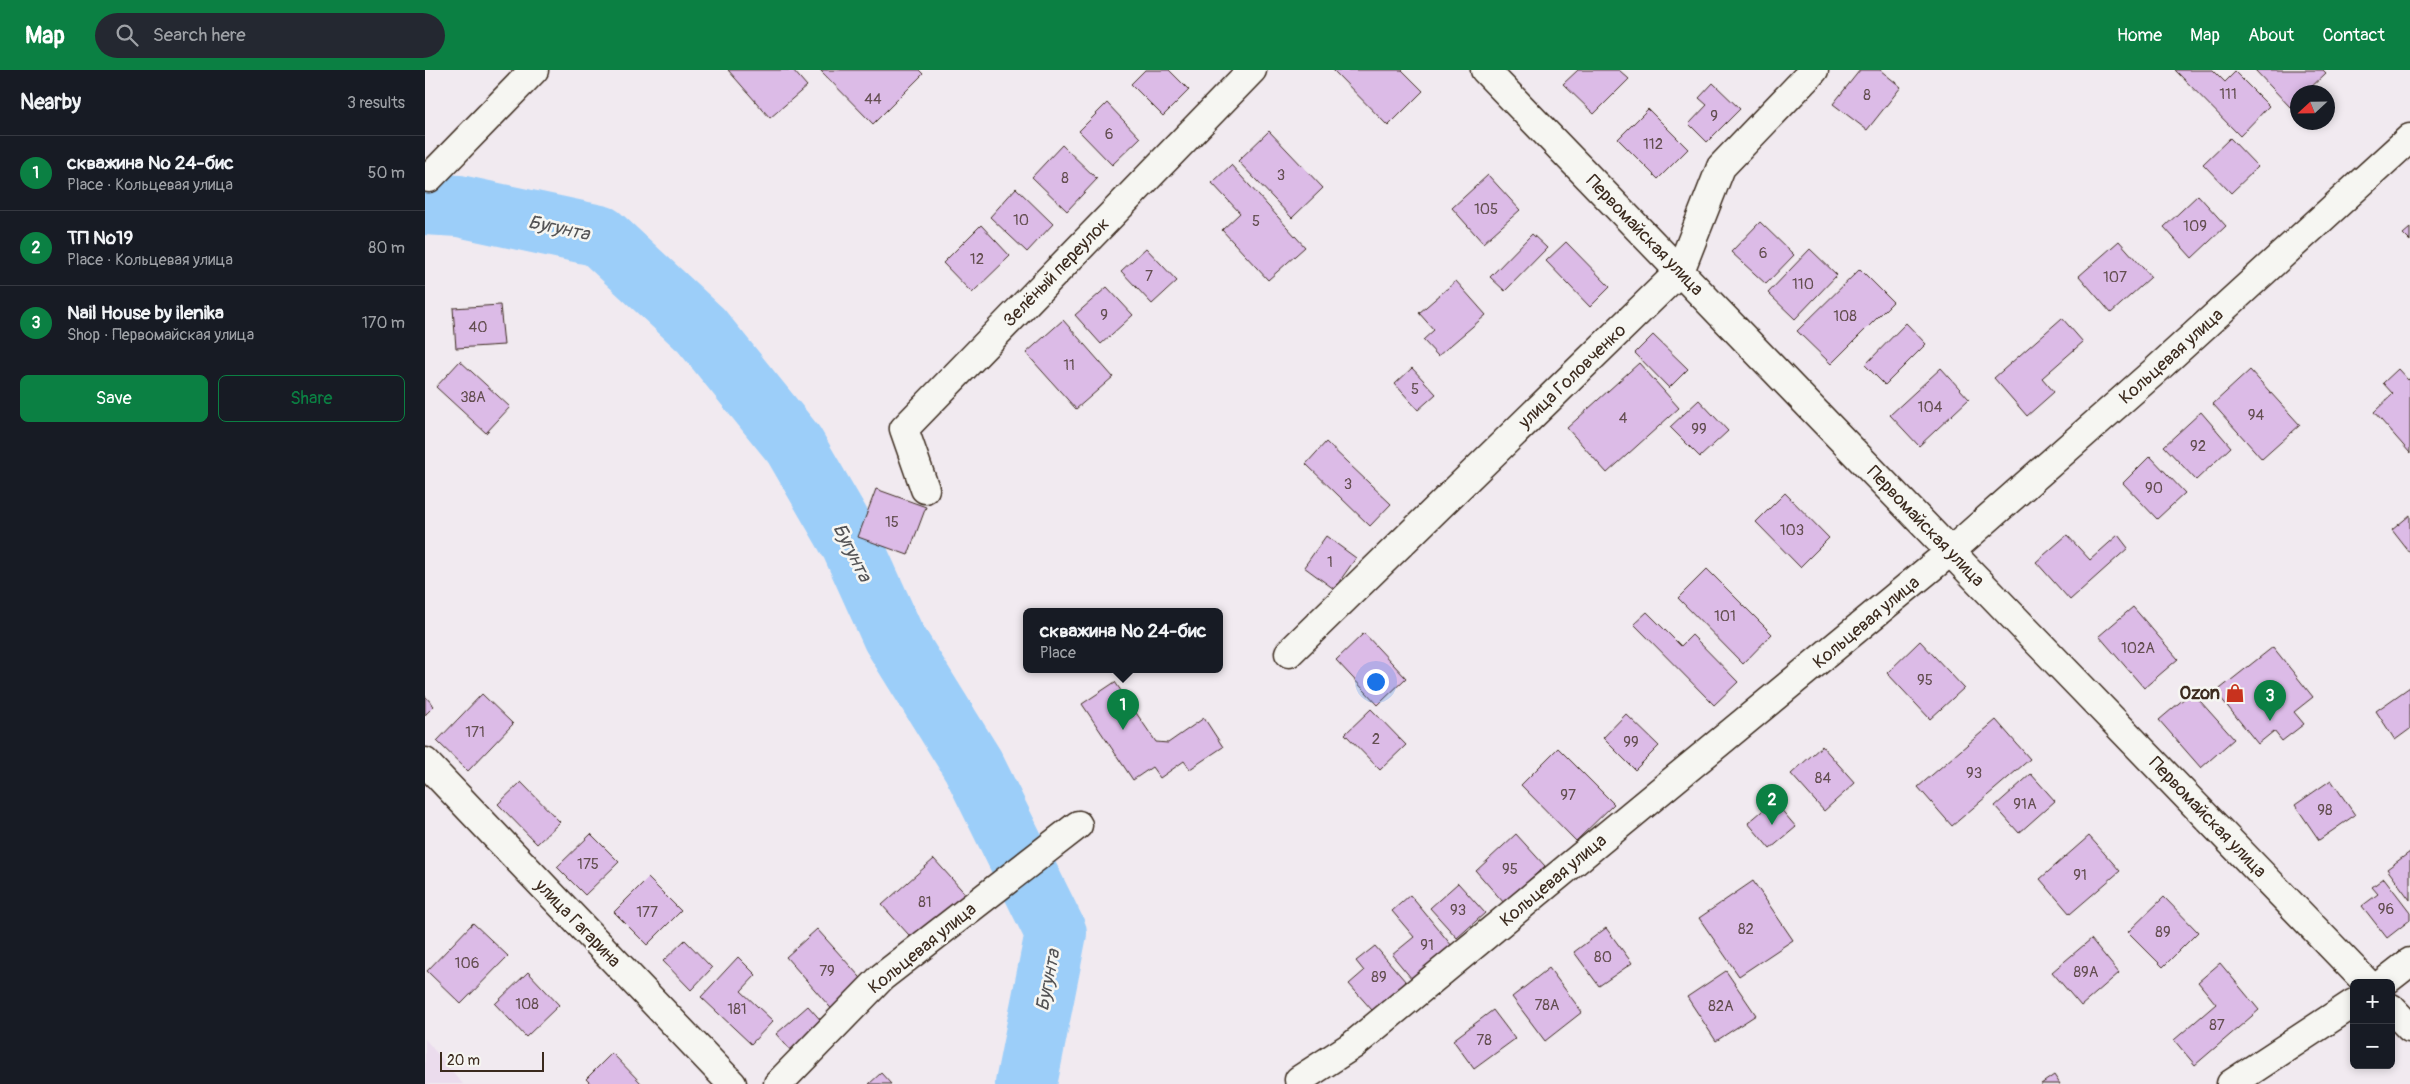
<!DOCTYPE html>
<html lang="en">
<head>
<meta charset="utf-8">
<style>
  body { margin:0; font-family:Pangolin,sans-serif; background:#242831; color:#f1f3f6 }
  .controls { position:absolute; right:15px; bottom:15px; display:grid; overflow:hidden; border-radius:8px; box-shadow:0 2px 8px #0003 }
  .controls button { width:45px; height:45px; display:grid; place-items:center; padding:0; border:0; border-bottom:1px solid #363941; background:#171b24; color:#f1f3f6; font:25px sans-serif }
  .compass { position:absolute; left:1865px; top:15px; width:45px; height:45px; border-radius:50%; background:#171b24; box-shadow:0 2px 8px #0003; rotate:248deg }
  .scale { position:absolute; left:15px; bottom:12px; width:104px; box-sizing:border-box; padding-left:5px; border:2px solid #3b2a1e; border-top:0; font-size:14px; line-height:18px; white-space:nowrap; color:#3b2a1e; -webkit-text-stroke:4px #f6f6f2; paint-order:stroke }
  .you { position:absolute; left:950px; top:611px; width:18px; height:18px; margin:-12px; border:4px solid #fff; border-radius:50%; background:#1a73e8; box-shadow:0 0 0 8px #1a73e833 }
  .badge { display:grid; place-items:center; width:32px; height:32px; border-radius:50%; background:#0b8043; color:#fff; font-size:16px; font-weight:700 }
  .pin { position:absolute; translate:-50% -41px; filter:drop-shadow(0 1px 2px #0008) }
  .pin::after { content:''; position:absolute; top:26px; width:18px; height:15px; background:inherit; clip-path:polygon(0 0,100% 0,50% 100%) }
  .popup { position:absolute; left:598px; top:538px; width:200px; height:65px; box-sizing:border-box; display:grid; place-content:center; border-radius:8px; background:#171b24; filter:drop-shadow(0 1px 4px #0005); font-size:16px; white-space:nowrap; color:#9ea1a6 }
  .popup b { font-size:19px; color:#f1f3f6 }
  .popup::after { content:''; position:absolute; left:50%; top:100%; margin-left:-10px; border:10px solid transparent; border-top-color:#171b24 }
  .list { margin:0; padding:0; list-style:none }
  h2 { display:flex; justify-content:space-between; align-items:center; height:65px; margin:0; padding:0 20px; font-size:21px }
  h2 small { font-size:16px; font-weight:400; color:#9ea1a6 }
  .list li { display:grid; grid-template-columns:32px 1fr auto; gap:15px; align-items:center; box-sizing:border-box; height:75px; padding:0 20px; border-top:1px solid #363941 }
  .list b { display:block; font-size:19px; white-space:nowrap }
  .list p { margin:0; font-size:16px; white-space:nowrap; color:#9ea1a6 }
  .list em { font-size:16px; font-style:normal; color:#9ea1a6 }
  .actions { display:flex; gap:10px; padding:15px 20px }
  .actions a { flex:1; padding:11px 0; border:1px solid #0b8043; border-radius:8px; text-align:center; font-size:18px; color:#0b8043 }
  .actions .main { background:#0b8043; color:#fff }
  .icon { flex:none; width:28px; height:28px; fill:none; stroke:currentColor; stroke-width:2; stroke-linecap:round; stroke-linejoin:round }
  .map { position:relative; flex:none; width:1985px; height:1014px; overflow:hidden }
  header { display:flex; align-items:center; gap:30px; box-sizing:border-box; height:70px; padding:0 25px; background:#0b8043; color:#fff }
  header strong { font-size:24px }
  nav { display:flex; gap:28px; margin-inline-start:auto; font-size:18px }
  .search { width:350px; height:45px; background:#242831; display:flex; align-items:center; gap:12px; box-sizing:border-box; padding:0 18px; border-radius:28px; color:#9ea1a6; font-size:19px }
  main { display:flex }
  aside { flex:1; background:#171b24 }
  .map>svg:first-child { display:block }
</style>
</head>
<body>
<header>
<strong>Map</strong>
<div class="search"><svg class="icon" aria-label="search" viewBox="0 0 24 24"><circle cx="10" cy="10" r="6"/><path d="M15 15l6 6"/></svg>Search here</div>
<nav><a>Home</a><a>Map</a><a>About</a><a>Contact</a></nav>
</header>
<main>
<aside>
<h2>Nearby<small>3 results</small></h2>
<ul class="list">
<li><span class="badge">1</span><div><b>скважина № 24-бис</b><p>Place · Кольцевая улица</p></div><em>50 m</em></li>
<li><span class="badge">2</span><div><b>ТП №19</b><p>Place · Кольцевая улица</p></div><em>80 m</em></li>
<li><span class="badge">3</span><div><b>Nail House by ilenika</b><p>Shop · Первомайская улица</p></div><em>170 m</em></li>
</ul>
<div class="actions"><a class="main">Save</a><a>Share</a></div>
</aside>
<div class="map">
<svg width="1985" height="1014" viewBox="0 0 1985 1014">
  <rect width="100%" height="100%" fill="#f1eaf0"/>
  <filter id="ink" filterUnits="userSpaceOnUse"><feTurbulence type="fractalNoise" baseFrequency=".02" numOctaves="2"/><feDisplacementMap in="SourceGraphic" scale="10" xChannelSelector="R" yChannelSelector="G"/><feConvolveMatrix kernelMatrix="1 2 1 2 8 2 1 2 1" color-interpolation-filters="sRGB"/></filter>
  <g filter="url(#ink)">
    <!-- built -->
    <polygon fill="#ebdced" points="0,969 38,1014 0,1014"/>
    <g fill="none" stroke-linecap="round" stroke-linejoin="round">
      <!-- river -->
      <polyline stroke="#9ccef9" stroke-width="62" points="0,134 34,136 175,166 276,260 369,375 427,475 468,566 548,695 631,863 601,1014"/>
    </g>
    <!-- building -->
    <g fill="#dcbbe7" stroke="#3b2a1e">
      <polygon points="303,0 368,0 382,16 345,48"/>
      <polygon points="395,0 494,0 498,4 448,54"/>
      <polygon points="720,0 744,0 764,20 738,46 706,14"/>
      <polygon points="908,0 977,0 998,21 963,56"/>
      <polygon points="1153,0 1194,0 1204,9 1169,44 1138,14"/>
      <polygon points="1435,0 1455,0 1476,17 1442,60 1408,34"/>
      <polygon points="1750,0 1788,0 1800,12 1810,2 1844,36 1815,66"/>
      <polygon points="1830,0 1898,0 1901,3 1881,22 1872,22 1872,30 1865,37"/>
      <polygon points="1288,13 1315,39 1282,72 1264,54 1282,35 1274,28"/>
      <polygon points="682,33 715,68 687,95 654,61"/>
      <polygon points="1223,39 1263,79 1233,109 1193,69"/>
      <polygon points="844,61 898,118 867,148 813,91"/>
      <polygon points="1805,68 1833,97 1806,123 1778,94"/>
      <polygon points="637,75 672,109 642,141 607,107"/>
      <polygon points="806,95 880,177 843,210 797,160 815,143 787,113"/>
      <polygon points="1063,105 1095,140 1058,173 1027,138"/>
      <polygon points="591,118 628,154 602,182 565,147"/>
      <polygon points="1773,125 1801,156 1767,188 1739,157"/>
      <polygon points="1335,152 1369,185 1341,214 1306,182"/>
      <polygon points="556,155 585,186 547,223 518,193"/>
      <polygon points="1985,158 1985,171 1978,164"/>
      <polygon points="1107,164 1122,178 1080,221 1065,207"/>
      <polygon points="1694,171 1726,207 1686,243 1654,206"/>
      <polygon points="1141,172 1185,217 1165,237 1121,191"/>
      <polygon points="721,178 752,211 727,234 696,201"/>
      <polygon points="1385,179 1412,205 1370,249 1343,223"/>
      <polygon points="1435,199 1468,232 1406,294 1372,261"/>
      <polygon points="1031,211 1061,245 1013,286 998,270 1009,260 994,243"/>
      <polygon points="682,217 708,245 676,274 650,245"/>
      <polygon points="75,235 79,275 31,278 28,238"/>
      <polygon points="1637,248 1658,272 1617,308 1629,322 1602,346 1569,308"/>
      <polygon points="638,250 688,307 651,339 601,283"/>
      <polygon points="1481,253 1501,274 1460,315 1440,295"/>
      <polygon points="1228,265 1263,299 1244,318 1210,283"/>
      <polygon points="35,291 85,337 61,363 11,317"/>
      <polygon points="1214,293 1254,338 1182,403 1142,358"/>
      <polygon points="987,298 1011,324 993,340 970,314"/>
      <polygon points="1516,298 1544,329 1494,376 1465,345"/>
      <polygon points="1973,299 1983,310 1985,308 1985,383 1949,342 1968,324 1958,313"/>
      <polygon points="1825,300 1875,355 1837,389 1788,334"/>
      <polygon points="1274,330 1303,361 1275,387 1245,357"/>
      <polygon points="1776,342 1806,377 1771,410 1739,376"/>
      <polygon points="901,372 966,434 945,456 881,394"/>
      <polygon points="1725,386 1760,423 1732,449 1698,413"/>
      <polygon points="451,419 501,437 483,485 433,467"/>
      <polygon points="1360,423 1404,468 1375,497 1331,452"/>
      <polygon points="1985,445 1985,483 1967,460"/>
      <polygon points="1642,465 1665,490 1693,465 1703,478 1645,530 1611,492"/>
      <polygon points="901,466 931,488 909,519 879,497"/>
      <polygon points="1282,499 1347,564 1318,594 1253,528"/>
      <polygon points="1708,537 1753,589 1719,618 1674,566"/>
      <polygon points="1222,542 1256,576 1267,565 1313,612 1289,635 1209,554"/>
      <polygon points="939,563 981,608 953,635 911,590"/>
      <polygon points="1495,571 1539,618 1505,649 1462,603"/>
      <polygon points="1848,577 1888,627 1869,642 1879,654 1857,671 1849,661 1833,674 1791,622"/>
      <polygon points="690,612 731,672 743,673 779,648 798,677 765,699 759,691 735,708 727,697 708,710 657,634"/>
      <polygon points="1985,617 1985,659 1970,670 1951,641"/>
      <polygon points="1767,622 1809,669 1776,698 1734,650"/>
      <polygon points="57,624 88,654 43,701 12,671"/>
      <polygon points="0,626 9,636 0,645"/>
      <polygon points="946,639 981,675 955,700 920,664"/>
      <polygon points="1201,644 1234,676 1210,700 1178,668"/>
      <polygon points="1571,650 1605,689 1527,756 1493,717"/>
      <polygon points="1397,676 1430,713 1399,741 1366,704"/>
      <polygon points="1133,678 1189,734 1151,771 1096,715"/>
      <polygon points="1606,704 1630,731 1594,763 1570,736"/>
      <polygon points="1906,710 1930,745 1894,770 1870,735"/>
      <polygon points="96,712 135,752 112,774 73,734"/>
      <polygon points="1349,731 1371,757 1345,779 1323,753"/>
      <polygon points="166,764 194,792 160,825 132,797"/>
      <polygon points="1091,764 1120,796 1079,833 1051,801"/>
      <polygon points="1664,766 1695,801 1645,844 1615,809"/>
      <polygon points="1985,782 1985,830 1962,799"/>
      <polygon points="509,789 544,828 492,874 457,835"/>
      <polygon points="223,808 256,841 222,875 189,842"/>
      <polygon points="1959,808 1985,842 1985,850 1962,868 1937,836 1953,824 1947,817"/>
      <polygon points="1328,811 1368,870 1314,906 1274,848"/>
      <polygon points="1033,813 1060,843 1032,868 1005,838"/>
      <polygon points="985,825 1032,882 992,915 967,885 989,867 967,841"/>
      <polygon points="1739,827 1773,862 1738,897 1703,862"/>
      <polygon points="48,853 83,886 36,934 2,901"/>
      <polygon points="1181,858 1207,893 1174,916 1149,882"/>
      <polygon points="392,859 443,916 411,944 361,887"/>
      <polygon points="1666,869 1694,903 1656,936 1627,902"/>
      <polygon points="260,870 287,898 266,920 238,891"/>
      <polygon points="950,876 987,919 954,948 924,914 939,901 931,891"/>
      <polygon points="313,887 331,905 316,921 348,951 326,974 276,927"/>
      <polygon points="1795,893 1834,940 1770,995 1749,970 1791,934 1773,912"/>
      <polygon points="1124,898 1157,942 1120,971 1087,927"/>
      <polygon points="1301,901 1331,945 1291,971 1262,927"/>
      <polygon points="103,902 134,935 101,967 70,934"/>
      <polygon points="383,936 400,955 368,983 351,964"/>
      <polygon points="1068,940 1090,969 1049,999 1028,970"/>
      <polygon points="187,983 217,1014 166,1014 161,1009"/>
      <polygon points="456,1003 466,1014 444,1014"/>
      <polygon points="1629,1005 1635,1014 1616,1014"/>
    </g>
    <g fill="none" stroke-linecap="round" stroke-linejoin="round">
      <!-- minor casing -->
      <g stroke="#3b2a1e" stroke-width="31">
        <g id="minor">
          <polyline points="4,108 109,0"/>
          <polyline points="500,419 479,359 827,0"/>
          <polyline points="864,583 1255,201 1296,97 1389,0"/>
          <polyline points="0,692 307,1014"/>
          <polyline points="1958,913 1985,892"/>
          <polyline points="874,1010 928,975 1526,481 1730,301 1985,68"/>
          <polyline points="353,1014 457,907 653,755"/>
          <polyline points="1806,1014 1929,933"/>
        </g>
      </g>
      <!-- major casing -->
      <g stroke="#3b2a1e" stroke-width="31">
        <g id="major">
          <polyline points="1060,0 1942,913"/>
          <polyline points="1966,938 1985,958"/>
        </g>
      </g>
      <!-- minor -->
      <use href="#minor" stroke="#f6f6f2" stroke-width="28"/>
      <!-- major -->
      <use href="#major" stroke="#f6f6f2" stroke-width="28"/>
    </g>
  </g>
  <!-- icons -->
  <defs>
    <g id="shop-bare" transform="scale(1.5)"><path d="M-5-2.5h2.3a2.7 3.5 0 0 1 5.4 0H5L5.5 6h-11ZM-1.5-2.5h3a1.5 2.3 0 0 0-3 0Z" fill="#c8321e" stroke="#f6f6f2" stroke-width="2.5" paint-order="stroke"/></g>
  </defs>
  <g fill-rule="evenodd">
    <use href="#shop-bare" x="1810" y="623"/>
  </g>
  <g text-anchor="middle" stroke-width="5" stroke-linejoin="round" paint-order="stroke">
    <!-- number labels -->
    <g font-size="15" fill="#634e50">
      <text x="1803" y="29">111</text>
      <text x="1442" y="30">8</text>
      <text x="448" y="34">44</text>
      <text x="1289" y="51">9</text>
      <text x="684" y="69">6</text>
      <text x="1228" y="79">112</text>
      <text x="856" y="110">3</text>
      <text x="640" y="113">8</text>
      <text x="1061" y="144">105</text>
      <text x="596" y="155">10</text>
      <text x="831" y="156">5</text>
      <text x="1770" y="161">109</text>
      <text x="1338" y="188">6</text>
      <text x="552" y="194">12</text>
      <text x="724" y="211">7</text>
      <text x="1690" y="212">107</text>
      <text x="1378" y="219">110</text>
      <text x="679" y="250">9</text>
      <text x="1420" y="251">108</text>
      <text x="53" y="262">40</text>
      <text x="644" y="300">11</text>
      <text x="990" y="324">5</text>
      <text x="48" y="332">38А</text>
      <text x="1505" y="342">104</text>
      <text x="1831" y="350">94</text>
      <text x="1198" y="353">4</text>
      <text x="1274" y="364">99</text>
      <text x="1773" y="381">92</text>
      <text x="923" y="419">3</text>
      <text x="1729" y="423">90</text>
      <text x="467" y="457">15</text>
      <text x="1367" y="465">103</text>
      <text x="905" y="497">1</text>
      <text x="1300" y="551">101</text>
      <text x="1713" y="583">102А</text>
      <text x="1500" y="615">95</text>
      <text x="50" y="667">171</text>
      <text x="951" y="674">2</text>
      <text x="1206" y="677">99</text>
      <text x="1549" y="708">93</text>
      <text x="1398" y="713">84</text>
      <text x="1143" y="730">97</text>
      <text x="1600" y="739">91А</text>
      <text x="1900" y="745">98</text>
      <text x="163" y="799">175</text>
      <text x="1085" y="804">95</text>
      <text x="1655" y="810">91</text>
      <text x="500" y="837">81</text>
      <text x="1961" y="844">96</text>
      <text x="1033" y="845">93</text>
      <text x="222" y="847">177</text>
      <text x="1321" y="864">82</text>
      <text x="1738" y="867">89</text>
      <text x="1002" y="880">91</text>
      <text x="1178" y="892">80</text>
      <text x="42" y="898">106</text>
      <text x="402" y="906">79</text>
      <text x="1661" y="907">89А</text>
      <text x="954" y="912">89</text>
      <text x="102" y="939">108</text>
      <text x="1122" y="940">78А</text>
      <text x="1296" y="941">82А</text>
      <text x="312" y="944">181</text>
      <text x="1792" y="960">87</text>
      <text x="1059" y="975">78</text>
    </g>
    <!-- street labels -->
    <g font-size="18" fill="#3b2a1e" stroke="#f6f6f2">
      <text transform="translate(1220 165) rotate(46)" y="6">Первомайская улица</text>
      <text transform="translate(631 202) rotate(-46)" y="6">Зелёный переулок</text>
      <text transform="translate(1746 286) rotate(-42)" y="6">Кольцевая улица</text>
      <text transform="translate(1147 306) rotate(-44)" y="6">улица Головченко</text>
      <text transform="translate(1501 456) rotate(46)" y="6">Первомайская улица</text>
      <text transform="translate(1441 552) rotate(-40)" y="6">Кольцевая улица</text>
      <text transform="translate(1783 747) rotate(46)" y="6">Первомайская улица</text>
      <text transform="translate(1128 810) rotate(-40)" y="6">Кольцевая улица</text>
      <text transform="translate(153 853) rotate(46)" y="6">улица Гагарина</text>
      <text transform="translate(497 878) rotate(-39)" y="6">Кольцевая улица</text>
    </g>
    <!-- poi labels -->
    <g font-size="18" font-weight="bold" fill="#3b2a1e" stroke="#f6f6f2" text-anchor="end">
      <text x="1795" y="629">Ozon</text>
    </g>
    <!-- water labels -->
    <g font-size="19" font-style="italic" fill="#535355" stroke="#f6f6f2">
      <text transform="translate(134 157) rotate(12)" y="7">Бугунта</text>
      <text transform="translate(428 482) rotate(63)" y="7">Бугунта</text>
      <text transform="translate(622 910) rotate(-79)" y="7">Бугунта</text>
    </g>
  </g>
</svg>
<div class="controls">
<button>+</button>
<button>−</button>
</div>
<svg class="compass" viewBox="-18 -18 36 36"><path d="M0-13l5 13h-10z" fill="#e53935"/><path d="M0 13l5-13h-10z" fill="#9ea1a6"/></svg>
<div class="scale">20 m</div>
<div class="you"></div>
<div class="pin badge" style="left:698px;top:660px">1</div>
<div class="popup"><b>скважина № 24-бис</b>Place</div>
<div class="pin badge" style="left:1347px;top:755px">2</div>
<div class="pin badge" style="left:1845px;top:651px">3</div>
</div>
</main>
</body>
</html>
